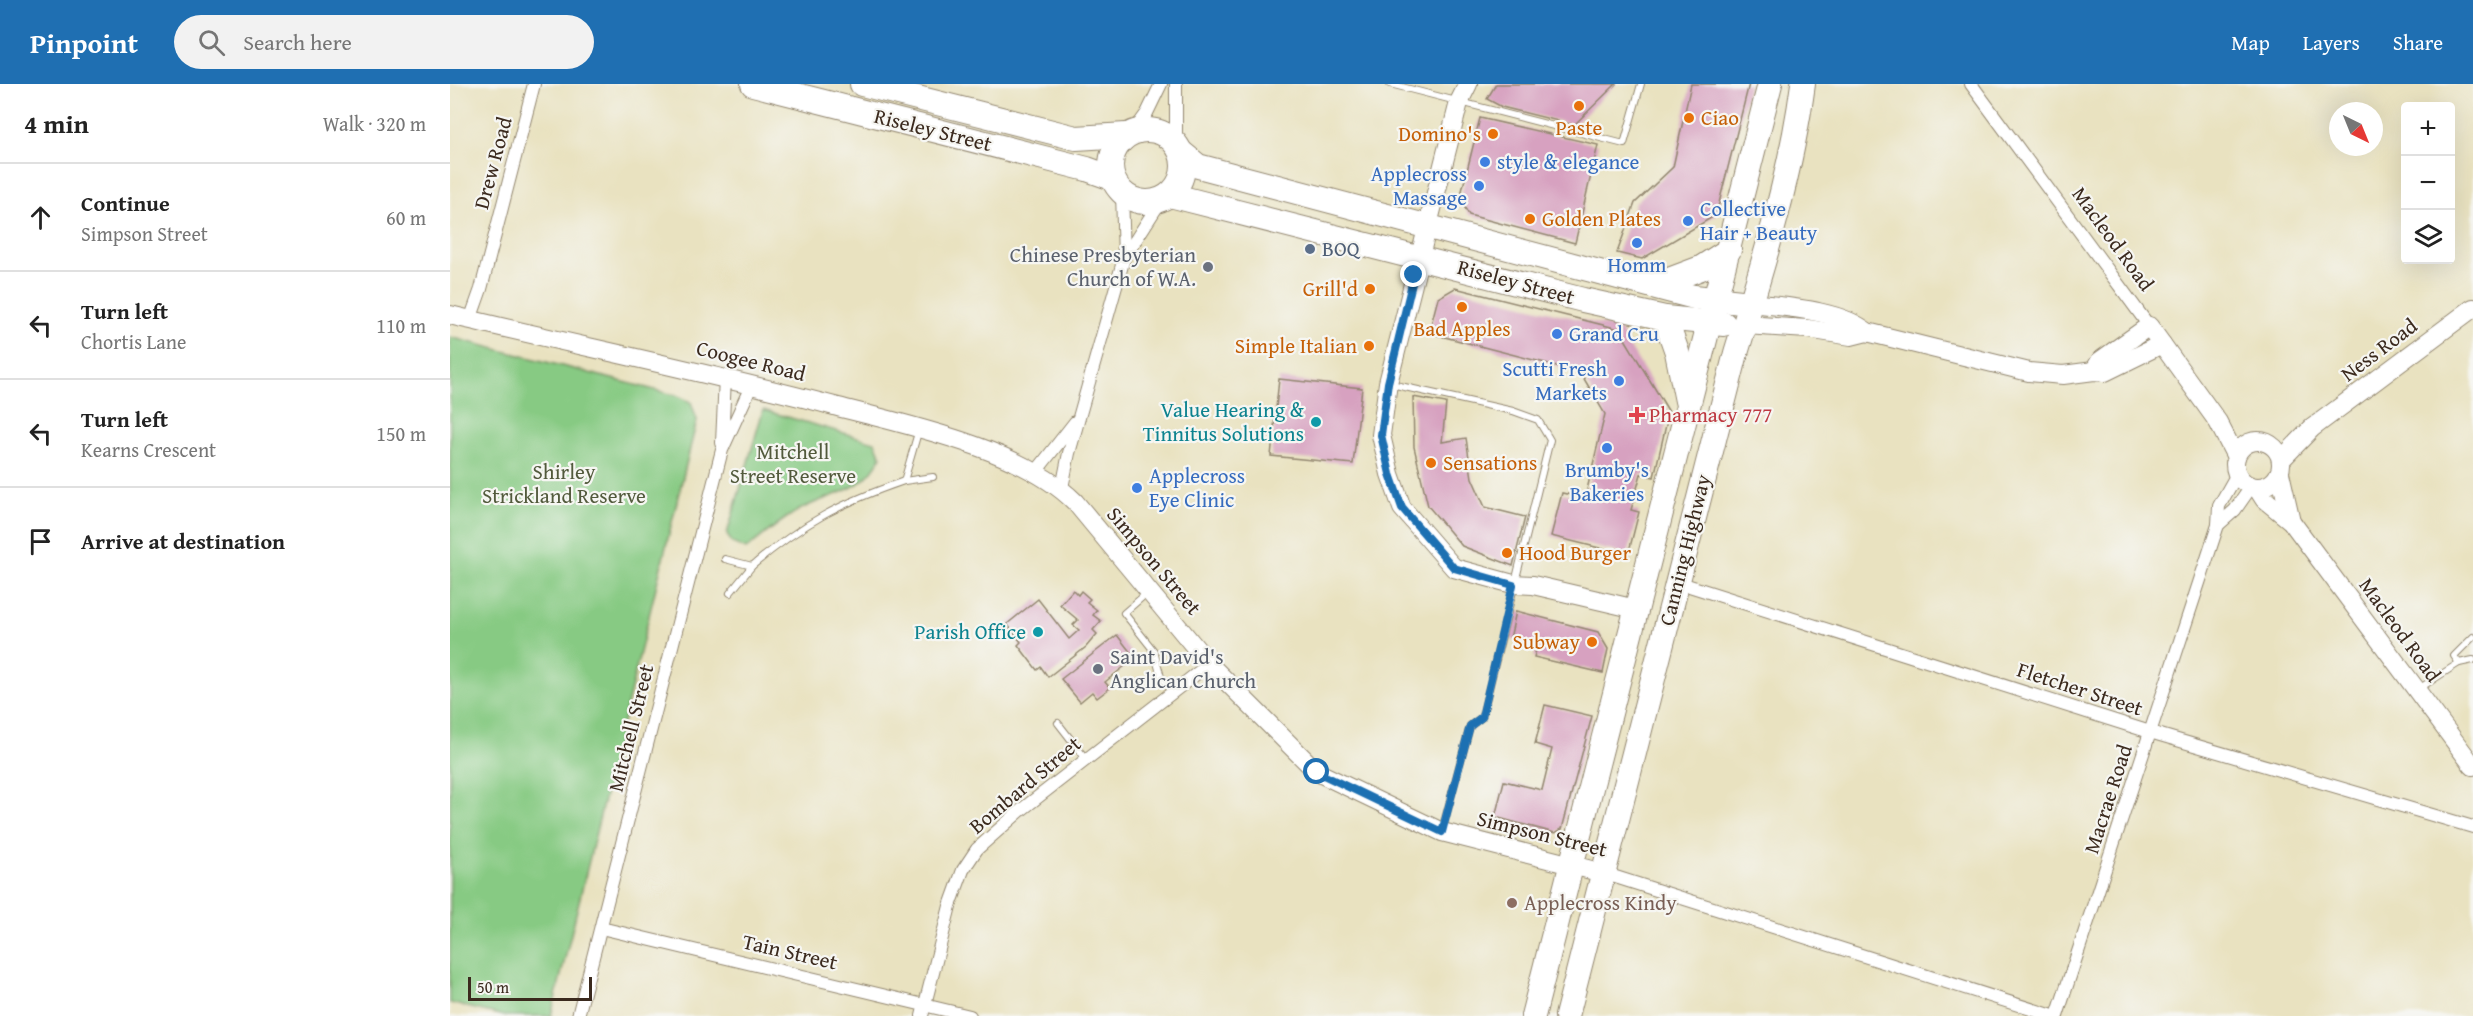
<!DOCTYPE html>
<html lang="en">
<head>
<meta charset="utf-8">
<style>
  body { margin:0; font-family:"Gentium Book Plus",serif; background:#f2f2f2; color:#222 }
  .controls { position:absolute; right:18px; top:18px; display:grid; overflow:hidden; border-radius:6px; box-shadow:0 6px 24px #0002 }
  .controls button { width:54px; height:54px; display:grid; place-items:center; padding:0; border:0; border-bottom:2px solid #e0e0e0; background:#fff; color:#222; font:30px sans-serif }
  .compass { position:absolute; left:1879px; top:18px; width:54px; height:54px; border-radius:50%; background:#fff; box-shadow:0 6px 24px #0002; rotate:137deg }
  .scale { position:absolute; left:18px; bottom:15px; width:124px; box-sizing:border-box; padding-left:6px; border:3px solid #3b2a1e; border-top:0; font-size:16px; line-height:21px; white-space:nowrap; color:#3b2a1e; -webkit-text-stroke:4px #f6f6f2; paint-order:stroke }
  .stop { position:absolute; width:18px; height:18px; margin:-14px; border:4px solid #1f6fb2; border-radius:50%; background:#fff }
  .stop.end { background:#1f6fb2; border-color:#fff; box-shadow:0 2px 6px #0008 }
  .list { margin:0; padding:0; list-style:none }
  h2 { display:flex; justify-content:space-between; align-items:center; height:78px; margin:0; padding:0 24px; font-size:26px }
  h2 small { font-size:20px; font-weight:400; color:#767676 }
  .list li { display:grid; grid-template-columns:39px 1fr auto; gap:18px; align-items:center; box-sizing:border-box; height:108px; padding:0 24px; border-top:2px solid #e0e0e0 }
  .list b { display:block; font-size:22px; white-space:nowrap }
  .list p { margin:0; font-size:20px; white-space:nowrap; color:#767676 }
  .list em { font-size:20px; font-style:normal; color:#767676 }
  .icon { flex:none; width:33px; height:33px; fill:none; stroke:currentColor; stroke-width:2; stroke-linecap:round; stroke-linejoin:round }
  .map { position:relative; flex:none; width:2023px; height:932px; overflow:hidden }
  header { display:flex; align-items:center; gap:36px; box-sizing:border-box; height:84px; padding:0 30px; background:#1f6fb2; color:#fff }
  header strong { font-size:28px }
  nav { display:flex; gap:33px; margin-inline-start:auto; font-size:21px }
  .search { width:420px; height:54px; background:#f2f2f2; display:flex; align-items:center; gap:15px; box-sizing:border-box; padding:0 21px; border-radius:33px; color:#767676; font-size:22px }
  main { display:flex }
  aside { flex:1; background:#fff }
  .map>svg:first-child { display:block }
</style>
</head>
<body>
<header>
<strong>Pinpoint</strong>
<div class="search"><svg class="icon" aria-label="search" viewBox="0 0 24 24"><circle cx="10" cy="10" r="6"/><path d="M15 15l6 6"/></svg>Search here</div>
<nav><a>Map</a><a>Layers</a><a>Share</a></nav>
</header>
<main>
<aside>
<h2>4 min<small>Walk · 320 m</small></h2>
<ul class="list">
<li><svg class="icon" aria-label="ahead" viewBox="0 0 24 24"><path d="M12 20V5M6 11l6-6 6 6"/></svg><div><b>Continue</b><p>Simpson Street</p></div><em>60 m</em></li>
<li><svg class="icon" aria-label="left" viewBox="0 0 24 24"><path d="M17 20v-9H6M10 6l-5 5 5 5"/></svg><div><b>Turn left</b><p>Chortis Lane</p></div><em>110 m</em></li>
<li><svg class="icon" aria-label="left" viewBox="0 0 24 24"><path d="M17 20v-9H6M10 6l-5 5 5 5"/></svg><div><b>Turn left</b><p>Kearns Crescent</p></div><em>150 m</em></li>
<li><svg class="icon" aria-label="arrive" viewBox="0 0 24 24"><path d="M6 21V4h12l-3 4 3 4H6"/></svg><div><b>Arrive at destination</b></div></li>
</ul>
</aside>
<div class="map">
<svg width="2023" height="932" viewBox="0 0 2023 932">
  <rect width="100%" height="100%" fill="#f6f6f2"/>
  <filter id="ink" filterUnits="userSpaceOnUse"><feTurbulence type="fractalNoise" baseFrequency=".0167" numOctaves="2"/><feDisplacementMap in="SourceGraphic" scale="12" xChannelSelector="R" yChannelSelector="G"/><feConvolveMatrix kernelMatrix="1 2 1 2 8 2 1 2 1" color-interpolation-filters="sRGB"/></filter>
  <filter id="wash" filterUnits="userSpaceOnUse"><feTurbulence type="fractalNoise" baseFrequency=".008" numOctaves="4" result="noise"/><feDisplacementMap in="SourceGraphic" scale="24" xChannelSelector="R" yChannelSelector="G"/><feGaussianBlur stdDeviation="1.35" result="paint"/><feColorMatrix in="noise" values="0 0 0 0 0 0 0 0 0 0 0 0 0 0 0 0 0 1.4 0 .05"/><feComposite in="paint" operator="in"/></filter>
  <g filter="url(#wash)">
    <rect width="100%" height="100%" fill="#e9e2c0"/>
    <!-- green -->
    <g fill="#87ca83" stroke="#617a50" stroke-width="1.5">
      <polygon points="0,253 228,312 241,318 247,336 101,932 55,932 0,919"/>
      <path d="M313,326L425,358L431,372C414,412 373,409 341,431C325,441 311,454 296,465L282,459L277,450Z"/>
    </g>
    <g id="blocks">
      <!-- building -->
      <g fill="#d7a1c0">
        <polygon points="1046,0 1166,0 1124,41 1052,23 1037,15"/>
        <polygon points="1241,0 1299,0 1266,131 1192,175 1167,169 1185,119 1223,83"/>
        <polygon points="1030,34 1148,61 1125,159 1019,131 1010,115"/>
        <polygon points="1005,204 1169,245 1219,328 1204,393 1191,390 1181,426 1189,428 1178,471 1101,452 1112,409 1135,414 1155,330 1130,288 987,251 981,241 988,214"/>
        <polygon points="829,295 912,304 903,380 821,372"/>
        <polygon points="963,313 996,319 992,358 1016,354 1022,394 1035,423 1075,433 1063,482 1012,462 978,422 964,363"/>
        <polygon points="623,506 628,511 631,507 640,515 637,518 647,526 643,531 651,537 643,546 647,550 636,563 598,593 591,583 587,586 568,561 571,558 557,540 588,515 619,555 629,546 623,541 628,536 610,521"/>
        <polygon points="1066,527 1148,548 1158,565 1153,589 1084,573 1087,562 1060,555"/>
        <polygon points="667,551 685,574 655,598 660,604 647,614 642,608 630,618 611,595"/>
        <polygon points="1095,621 1142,632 1112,745 1105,749 1045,733 1054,697 1092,706 1102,665 1085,660"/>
      </g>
    </g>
  </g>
  <g filter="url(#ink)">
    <use href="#blocks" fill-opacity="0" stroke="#92866f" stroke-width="1.5"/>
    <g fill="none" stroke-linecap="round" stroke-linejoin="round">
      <!-- lane casing -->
      <g stroke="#92866f" stroke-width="8">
        <g id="lane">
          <polyline points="940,0 1174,60 1191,0"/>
          <polyline points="941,300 1063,327 1088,336 1100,356 1032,633 1020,642 992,747"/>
          <polyline points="454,397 483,393"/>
          <path d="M275,475L302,482C353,439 390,419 454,397L469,345"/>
          <polyline points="280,509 302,482"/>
          <polyline points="697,509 674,529 704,567 711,593 723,608"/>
          <polyline points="2009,579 2004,572 2023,553"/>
          <polyline points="1970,604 2009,579 2023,576"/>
          <polyline points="608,639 636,675"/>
        </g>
      </g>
      <!-- street casing -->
      <g stroke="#92866f" stroke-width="14">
        <g id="street">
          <polyline points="1521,0 1699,242"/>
          <polyline points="684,47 697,29 711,0"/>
          <polyline points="726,59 726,0"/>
          <polyline points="672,109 674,173"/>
          <polyline points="20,236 31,205 84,0"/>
          <polyline points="272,359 275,293"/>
          <polyline points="585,389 625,338"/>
          <polyline points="612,404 619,369 674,174 712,115"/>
          <polyline points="1768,441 1785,426 1801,403"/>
          <polyline points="1227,498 1700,648 2023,743"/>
          <polyline points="1153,789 1603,932"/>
          <polyline points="151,844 520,932"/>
          <polyline points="128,932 272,366 302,300"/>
          <polyline points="472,932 500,822 513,786 527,765 570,727 759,580"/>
          <polyline points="1607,932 1768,441 1769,422 1787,390"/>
        </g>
      </g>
      <!-- secondary casing -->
      <g stroke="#92866f" stroke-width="20">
        <g id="secondary">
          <polyline points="1018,0 1009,18 938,299 931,351 940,390 952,424 1004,484 1063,500 1083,501 1186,525"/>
          <path d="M1301,219C1335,223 1390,226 1417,248L1579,288L1613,291L1644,287L1655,288L1712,260"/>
          <path d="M0,231C129,262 260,289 388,323C459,341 574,366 625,418L759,580L867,688L992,748L1153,789"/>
          <polyline points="1295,241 1358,245 1401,252 1417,248"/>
          <polyline points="1644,287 1650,277 1699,242 1768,338 1786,373"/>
          <circle cx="1808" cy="380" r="23"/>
          <polyline points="1831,376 1862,344 2023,224"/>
          <polyline points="1830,389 1841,437"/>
          <polyline points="1807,404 1814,415 1841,437 2023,682"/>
        </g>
      </g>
      <!-- highway casing -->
      <g stroke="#92866f" stroke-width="26">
        <g id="highway">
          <polyline points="303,0 637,85 662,94"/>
          <polyline points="412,0 626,54 676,51"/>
          <circle cx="697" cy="82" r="36"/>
          <polyline points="732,69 748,82 1244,213 1301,219"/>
          <polyline points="720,111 1133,216 1215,234 1274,240"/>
          <polyline points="1203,202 1251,184 1279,166"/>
          <polyline points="1215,234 1227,268 1237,317"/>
          <polyline points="1083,932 1320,0"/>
          <path d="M1117,932L1286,269C1313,181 1341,91 1353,0"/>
        </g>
      </g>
      <!-- lane -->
      <use href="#lane" stroke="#fff" stroke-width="6"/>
      <!-- street -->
      <use href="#street" stroke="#fff" stroke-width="12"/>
      <!-- secondary -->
      <use href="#secondary" stroke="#fff" stroke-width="18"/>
      <!-- highway -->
      <use href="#highway" stroke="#fff" stroke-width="24"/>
    </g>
  </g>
  <g fill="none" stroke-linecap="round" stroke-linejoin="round" filter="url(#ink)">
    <!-- route -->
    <polyline stroke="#1f6fb2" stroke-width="8" points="867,688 992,748 1020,642 1032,633 1063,501 1004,484 952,424 940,390 931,351 938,299 964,191"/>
  </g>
  <!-- markers -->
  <g fill="#e8710a" stroke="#f6f6f2" stroke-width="2">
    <circle cx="1129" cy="22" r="6"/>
    <circle cx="1239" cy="34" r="6"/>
    <circle cx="1043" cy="50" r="6"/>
    <circle cx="1080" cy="135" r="6"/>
    <circle cx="920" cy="205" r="6"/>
    <circle cx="1012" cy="223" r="6"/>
    <circle cx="919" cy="262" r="6"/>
    <circle cx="981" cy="379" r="6"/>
    <circle cx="1057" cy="469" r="6"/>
    <circle cx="1142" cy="558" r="6"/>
  </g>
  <g fill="#3f7fe0" stroke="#f6f6f2" stroke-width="2">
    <circle cx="1035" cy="78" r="6"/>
    <circle cx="1029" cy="102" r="6"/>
    <circle cx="1238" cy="137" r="6"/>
    <circle cx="1187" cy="159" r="6"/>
    <circle cx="1107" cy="250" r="6"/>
    <circle cx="1169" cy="297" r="6"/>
    <circle cx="1157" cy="364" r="6"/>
    <circle cx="687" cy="404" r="6"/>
  </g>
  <circle fill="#5c6f8a" stroke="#f6f6f2" stroke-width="2" cx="860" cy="165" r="6"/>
  <g fill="#6b7280" stroke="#f6f6f2" stroke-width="2">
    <circle cx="758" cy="183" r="6"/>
    <circle cx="648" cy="585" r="6"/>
  </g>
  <path fill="#e0444e" stroke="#f6f6f2" stroke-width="2" d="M1184 322h6v6h6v6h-6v6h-6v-6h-6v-6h6z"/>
  <g fill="#0f9aa8" stroke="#f6f6f2" stroke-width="2">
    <circle cx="866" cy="338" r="6"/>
    <circle cx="588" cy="548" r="6"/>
  </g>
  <circle fill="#8d6e63" stroke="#f6f6f2" stroke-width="2" cx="1062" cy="819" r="6"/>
  <g text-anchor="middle" stroke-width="4.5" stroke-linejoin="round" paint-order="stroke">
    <!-- food labels -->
    <g font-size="21" fill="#c56008" stroke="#f6f6f2" text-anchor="start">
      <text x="1251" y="41">Ciao</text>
      <text x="1129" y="51" text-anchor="middle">Paste</text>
      <text x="1031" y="57" text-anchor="end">Domino's</text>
      <text x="1092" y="142">Golden Plates</text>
      <text x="908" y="212" text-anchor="end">Grill'd</text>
      <text x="1012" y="252" text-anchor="middle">Bad Apples</text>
      <text x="907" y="269" text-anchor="end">Simple Italian</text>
      <text x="993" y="386">Sensations</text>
      <text x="1069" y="476">Hood Burger</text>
      <text x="1130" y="565" text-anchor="end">Subway</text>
    </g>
    <!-- street labels -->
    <g font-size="21" fill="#3b2a1e" stroke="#f6f6f2">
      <text transform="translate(483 46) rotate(14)" y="7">Riseley Street</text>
      <text transform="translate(43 79) rotate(-75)" y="7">Drew Road</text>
      <text transform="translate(1663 155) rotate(54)" y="7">Macleod Road</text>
      <text transform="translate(1066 198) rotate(15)" y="7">Riseley Street</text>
      <text transform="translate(1929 266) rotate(-37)" y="7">Ness Road</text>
      <text transform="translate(301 277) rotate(14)" y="7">Coogee Road</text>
      <text transform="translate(1235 466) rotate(-76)" y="7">Canning Highway</text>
      <text transform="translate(704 477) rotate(50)" y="7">Simpson Street</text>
      <text transform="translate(1950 546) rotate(54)" y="7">Macleod Road</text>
      <text transform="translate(1630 605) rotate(18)" y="7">Fletcher Street</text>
      <text transform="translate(181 644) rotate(-76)" y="7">Mitchell Street</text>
      <text transform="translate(575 701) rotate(-40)" y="7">Bombard Street</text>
      <text transform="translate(1658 715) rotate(-72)" y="7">Macrae Road</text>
      <text transform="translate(1092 750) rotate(14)" y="7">Simpson Street</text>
      <text transform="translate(340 868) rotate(13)" y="7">Tain Street</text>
    </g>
    <!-- shop labels -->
    <g font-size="21" fill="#366cbe" stroke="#f6f6f2" text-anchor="start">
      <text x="1047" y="85">style &amp; elegance</text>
      <text x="1017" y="97" text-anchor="end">Applecross<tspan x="1017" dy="24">Massage</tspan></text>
      <text x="1250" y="132">Collective<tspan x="1250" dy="24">Hair + Beauty</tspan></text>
      <text x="1187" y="188" text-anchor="middle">Homm</text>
      <text x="1119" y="257">Grand Cru</text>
      <text x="1157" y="292" text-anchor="end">Scutti Fresh<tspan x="1157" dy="24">Markets</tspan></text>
      <text x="1157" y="393" text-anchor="middle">Brumby's<tspan x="1157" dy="24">Bakeries</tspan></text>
      <text x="699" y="399">Applecross<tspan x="699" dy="24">Eye Clinic</tspan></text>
    </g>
    <!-- service labels -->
    <g font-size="21" fill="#4e5e75" stroke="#f6f6f2" text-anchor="start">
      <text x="872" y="172">BOQ</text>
    </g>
    <!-- worship labels -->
    <g font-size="21" fill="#5b616d" stroke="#f6f6f2" text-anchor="end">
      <text x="746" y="178">Chinese Presbyterian<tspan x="746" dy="24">Church of W.A.</tspan></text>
      <text x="660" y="580" text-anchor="start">Saint David's<tspan x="660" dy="24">Anglican Church</tspan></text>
    </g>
    <!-- culture labels -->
    <g font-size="21" fill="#0d838f" stroke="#f6f6f2" text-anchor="end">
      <text x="854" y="333">Value Hearing &amp;<tspan x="854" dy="24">Tinnitus Solutions</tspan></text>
      <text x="576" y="555">Parish Office</text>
    </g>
    <!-- health labels -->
    <g font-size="21" fill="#be3a42" stroke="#f6f6f2" text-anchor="start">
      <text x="1199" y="338">Pharmacy 777</text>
    </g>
    <!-- park labels -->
    <g font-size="21" fill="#525a3c" stroke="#f6f6f2">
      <text x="343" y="375">Mitchell<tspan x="343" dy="24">Street Reserve</tspan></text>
      <text x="114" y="395">Shirley<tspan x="114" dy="24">Strickland Reserve</tspan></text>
    </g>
    <!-- education labels -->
    <g font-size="21" fill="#785e54" stroke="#f6f6f2" text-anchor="start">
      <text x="1074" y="826">Applecross Kindy</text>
    </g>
  </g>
</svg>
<div class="controls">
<button>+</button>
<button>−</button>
<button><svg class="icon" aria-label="layers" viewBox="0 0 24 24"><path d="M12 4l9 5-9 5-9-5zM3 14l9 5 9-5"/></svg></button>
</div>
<svg class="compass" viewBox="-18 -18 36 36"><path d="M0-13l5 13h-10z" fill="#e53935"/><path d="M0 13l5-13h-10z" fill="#767676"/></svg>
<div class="scale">50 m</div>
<div class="stop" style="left:867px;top:688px"></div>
<div class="stop end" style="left:964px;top:191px"></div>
</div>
</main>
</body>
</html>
